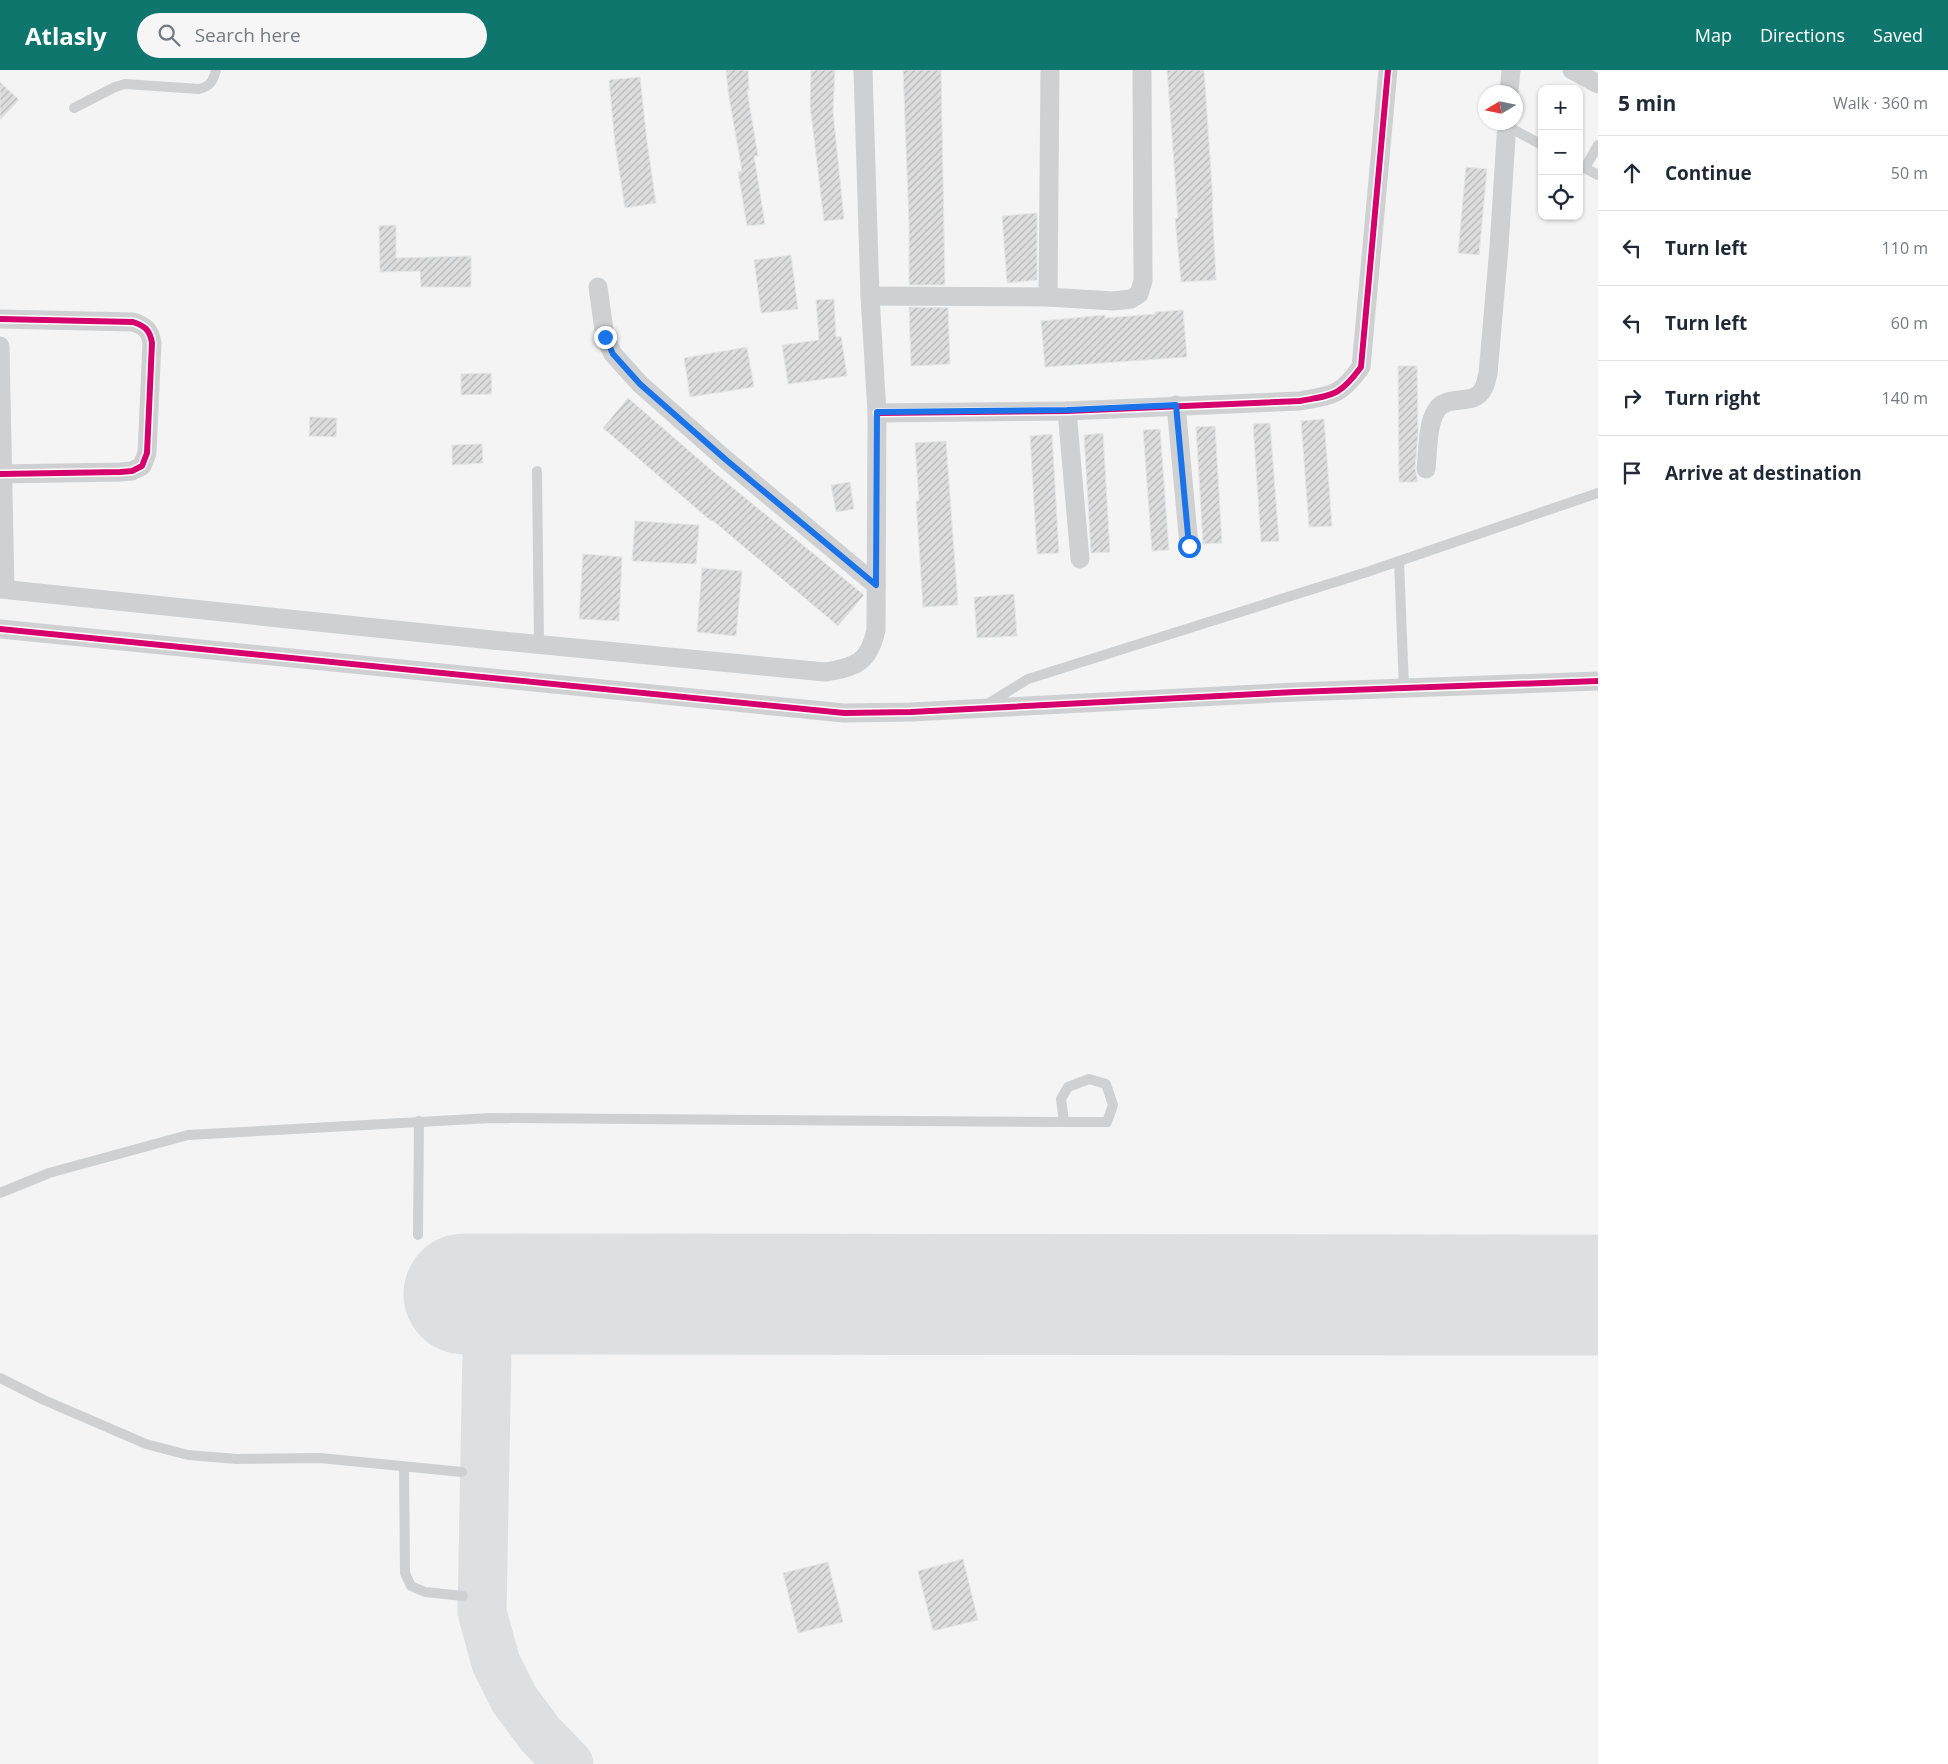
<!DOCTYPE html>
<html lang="en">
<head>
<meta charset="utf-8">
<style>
  body { margin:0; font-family:"Open Sans",sans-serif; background:#f6f6f7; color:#1f2937 }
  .controls { position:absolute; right:15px; top:15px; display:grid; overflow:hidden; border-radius:10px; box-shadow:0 1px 4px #0004 }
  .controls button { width:45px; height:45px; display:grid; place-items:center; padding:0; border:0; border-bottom:1px solid #e0e1e3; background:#fff; color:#1f2937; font:25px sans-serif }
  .compass { position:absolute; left:1478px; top:15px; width:45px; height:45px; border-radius:50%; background:#fff; box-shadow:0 1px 4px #0004; rotate:260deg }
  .stop { position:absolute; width:15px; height:15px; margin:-11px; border:4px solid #1a73e8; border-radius:50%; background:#fff }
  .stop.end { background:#1a73e8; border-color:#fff; box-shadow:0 1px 5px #0008 }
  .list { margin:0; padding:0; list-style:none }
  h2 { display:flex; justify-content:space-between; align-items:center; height:65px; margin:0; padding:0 20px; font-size:21px }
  h2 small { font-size:16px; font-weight:400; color:#747a83 }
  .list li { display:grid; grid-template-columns:32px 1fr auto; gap:15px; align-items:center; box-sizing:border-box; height:75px; padding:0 20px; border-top:1px solid #e0e1e3 }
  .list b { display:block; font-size:19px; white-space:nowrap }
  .list em { font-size:16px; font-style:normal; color:#747a83 }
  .icon { flex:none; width:28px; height:28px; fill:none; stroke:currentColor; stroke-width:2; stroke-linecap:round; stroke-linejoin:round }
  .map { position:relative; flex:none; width:1598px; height:1694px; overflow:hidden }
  header { display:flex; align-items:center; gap:30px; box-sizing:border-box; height:70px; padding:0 25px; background:#0f766e; color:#fff }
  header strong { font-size:24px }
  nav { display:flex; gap:28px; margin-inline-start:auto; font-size:18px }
  .search { width:350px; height:45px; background:#f6f6f7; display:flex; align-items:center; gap:12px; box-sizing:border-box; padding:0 18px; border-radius:28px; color:#747a83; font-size:19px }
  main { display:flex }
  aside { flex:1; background:#fff }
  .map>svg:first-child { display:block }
</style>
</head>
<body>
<header>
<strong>Atlasly</strong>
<div class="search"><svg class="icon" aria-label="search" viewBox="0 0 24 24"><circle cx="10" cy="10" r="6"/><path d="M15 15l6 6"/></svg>Search here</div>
<nav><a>Map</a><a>Directions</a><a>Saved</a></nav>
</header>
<main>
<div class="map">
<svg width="1598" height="1694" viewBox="0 0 1598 1694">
  <defs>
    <pattern id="building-hatch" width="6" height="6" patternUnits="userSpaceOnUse" patternTransform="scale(1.25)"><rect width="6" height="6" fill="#ddddde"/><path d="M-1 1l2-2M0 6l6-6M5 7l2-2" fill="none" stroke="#b5b6b7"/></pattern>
  </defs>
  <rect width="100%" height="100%" fill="#f4f4f4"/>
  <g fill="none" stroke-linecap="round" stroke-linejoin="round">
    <!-- taxiway -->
    <polyline stroke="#dedfe0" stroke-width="49" points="491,1224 487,1281 482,1542 496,1593 514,1629 540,1664 569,1694"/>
    <!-- runway -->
    <polyline stroke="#dedfe0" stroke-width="121" points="464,1224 1598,1225"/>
  </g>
  <!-- building -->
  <g fill="url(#building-hatch)" stroke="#e5e6e7">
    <polygon points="726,0 748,0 749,20 747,20 758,86 754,86 765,154 747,156 738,102 742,101 728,21"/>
    <polygon points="811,0 835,0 833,42 844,149 824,151 810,35"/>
    <polygon points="903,0 941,0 945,215 909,215 909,154"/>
    <polygon points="1167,0 1204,0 1213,131 1212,131 1216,210 1181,212 1175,148 1178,148"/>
    <polygon points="640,7 647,72 656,133 625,138 615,74 609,10"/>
    <polygon points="0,12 19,30 0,50"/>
    <polygon points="1466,97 1487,99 1479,185 1458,183"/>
    <polygon points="1037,143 1037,210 1007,213 1002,146"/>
    <polygon points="396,155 396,188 471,186 471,217 421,217 420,201 380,202 379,156"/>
    <polygon points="791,185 798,239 761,243 754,190"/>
    <polygon points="834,229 836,267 841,266 847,306 788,314 782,275 819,270 816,230"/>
    <polygon points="909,237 948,238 950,294 911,296"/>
    <polygon points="1183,240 1187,287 1045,297 1041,251 1105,245 1105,248 1155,244 1155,242"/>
    <polygon points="747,277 754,317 690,327 684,288"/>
    <polygon points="1398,296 1417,296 1418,364 1415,398 1418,412 1399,412"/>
    <polygon points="491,303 492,324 461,325 461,304"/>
    <polygon points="628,328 716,404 864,525 838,556 712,450 711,451 603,358"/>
    <polygon points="310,347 337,348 336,367 309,366"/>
    <polygon points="1324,349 1332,456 1309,457 1301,351"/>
    <polygon points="1270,353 1279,471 1261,472 1253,354"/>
    <polygon points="1215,356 1222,473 1203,474 1196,357"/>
    <polygon points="1160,359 1169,480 1152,481 1143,360"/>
    <polygon points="1103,363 1110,482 1091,483 1084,365"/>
    <polygon points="1052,364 1059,483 1037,484 1030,366"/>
    <polygon points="946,371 958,535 923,537 916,431 919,431 915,373"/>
    <polygon points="482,374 483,393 452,395 452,375"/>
    <polygon points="850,412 854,439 836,442 831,415"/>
    <polygon points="635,451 699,455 696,494 632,491"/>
    <polygon points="583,484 622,487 619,551 579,549"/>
    <polygon points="702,498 742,501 736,566 697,562"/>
    <polygon points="1014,524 1017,566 977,568 974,527"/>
    <polygon points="963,1489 978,1550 933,1561 918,1501"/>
    <polygon points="828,1492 843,1552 798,1563 783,1503"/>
  </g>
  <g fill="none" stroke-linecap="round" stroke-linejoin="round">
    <!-- service -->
    <g stroke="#ced0d2" stroke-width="10">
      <path d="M74,38L115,17L125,14L199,19C211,16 213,11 216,0"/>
      <polyline points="1507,56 1542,75"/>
      <polyline points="1579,95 1598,105"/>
      <polyline points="1585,98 1598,75"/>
      <polyline points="537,401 539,574"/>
      <polyline points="1399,491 1404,618"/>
      <polyline points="986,635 1028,609 1367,502 1598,423"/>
      <polyline points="0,1123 49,1103 188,1065 491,1048 1064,1052 1107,1052 1113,1035 1106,1014 1089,1009 1068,1017 1061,1029 1064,1052"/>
      <polyline points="418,1165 419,1051"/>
      <polyline points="0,1308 44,1330 146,1374 188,1385 237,1389 320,1388 462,1402"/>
      <polyline points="404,1397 405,1503 411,1516 425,1522 463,1526"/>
    </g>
    <!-- minor -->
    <g stroke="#ced0d2" stroke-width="19">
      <polyline points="1572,0 1598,14"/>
      <polyline points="1509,22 1511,0"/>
      <polyline points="598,217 605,267 613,284 640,314 725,389 876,515"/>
      <polyline points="870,226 1048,227 1113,231 1131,229 1139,224 1143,211 1142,0"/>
      <polyline points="1048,227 1050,0"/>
      <path d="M0,249L133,252C145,256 150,260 152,273L147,383L142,396L132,401L120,402L0,404"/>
      <polyline points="0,276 5,519"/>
      <polyline points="1176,335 1189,475"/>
      <polyline points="1067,341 1080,489"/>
      <path d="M877,343L1067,341L1300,331C1333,325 1340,326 1361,297L1388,0"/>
      <path d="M1426,399C1428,382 1427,355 1436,341C1446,323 1475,337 1483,319C1486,315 1486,309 1488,304L1499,177L1507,52"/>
      <path d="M0,519L492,570L825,602C857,597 869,592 876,560L877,343L870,226L863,0"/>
      <polyline points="0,559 844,643 911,642 1296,622 1598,611"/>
    </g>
    <!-- cycleway casing -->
    <g stroke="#fff" stroke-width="9">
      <g id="cycleway">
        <path d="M0,249L133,252C145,256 150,260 152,273L147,383L142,396L132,401L120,402L0,404"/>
        <path d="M877,343L1067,341L1300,331C1333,325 1340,326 1361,297L1388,0"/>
        <polyline points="0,559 844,643 911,642 1296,622 1598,611"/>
      </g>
    </g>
    <!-- cycleway -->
    <use href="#cycleway" stroke="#d6006c" stroke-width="6"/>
  </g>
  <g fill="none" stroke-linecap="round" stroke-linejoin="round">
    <!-- route -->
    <polyline stroke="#1a73e8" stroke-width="6" points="605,267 613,284 640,314 725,389 876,515 877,342 1067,340 1176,335 1189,476"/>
  </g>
</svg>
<div class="controls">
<button>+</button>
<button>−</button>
<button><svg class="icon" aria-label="locate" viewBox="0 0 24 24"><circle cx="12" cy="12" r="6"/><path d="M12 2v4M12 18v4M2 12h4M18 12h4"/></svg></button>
</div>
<svg class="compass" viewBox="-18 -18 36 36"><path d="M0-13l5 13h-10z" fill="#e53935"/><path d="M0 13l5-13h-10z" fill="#747a83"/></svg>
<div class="stop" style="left:1189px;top:476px"></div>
<div class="stop end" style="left:605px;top:267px"></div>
</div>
<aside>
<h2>5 min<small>Walk · 360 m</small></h2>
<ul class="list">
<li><svg class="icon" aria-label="ahead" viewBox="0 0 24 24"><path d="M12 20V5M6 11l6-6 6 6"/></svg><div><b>Continue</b></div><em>50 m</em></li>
<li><svg class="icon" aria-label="left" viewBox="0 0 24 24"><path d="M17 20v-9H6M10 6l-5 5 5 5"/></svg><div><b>Turn left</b></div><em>110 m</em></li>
<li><svg class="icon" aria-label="left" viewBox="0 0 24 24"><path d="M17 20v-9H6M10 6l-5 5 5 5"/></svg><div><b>Turn left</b></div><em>60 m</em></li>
<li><svg class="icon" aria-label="right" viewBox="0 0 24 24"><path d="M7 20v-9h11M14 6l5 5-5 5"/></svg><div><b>Turn right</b></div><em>140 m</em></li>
<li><svg class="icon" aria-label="arrive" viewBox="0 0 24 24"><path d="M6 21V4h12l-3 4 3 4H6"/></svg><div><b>Arrive at destination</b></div></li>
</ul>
</aside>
</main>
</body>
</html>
